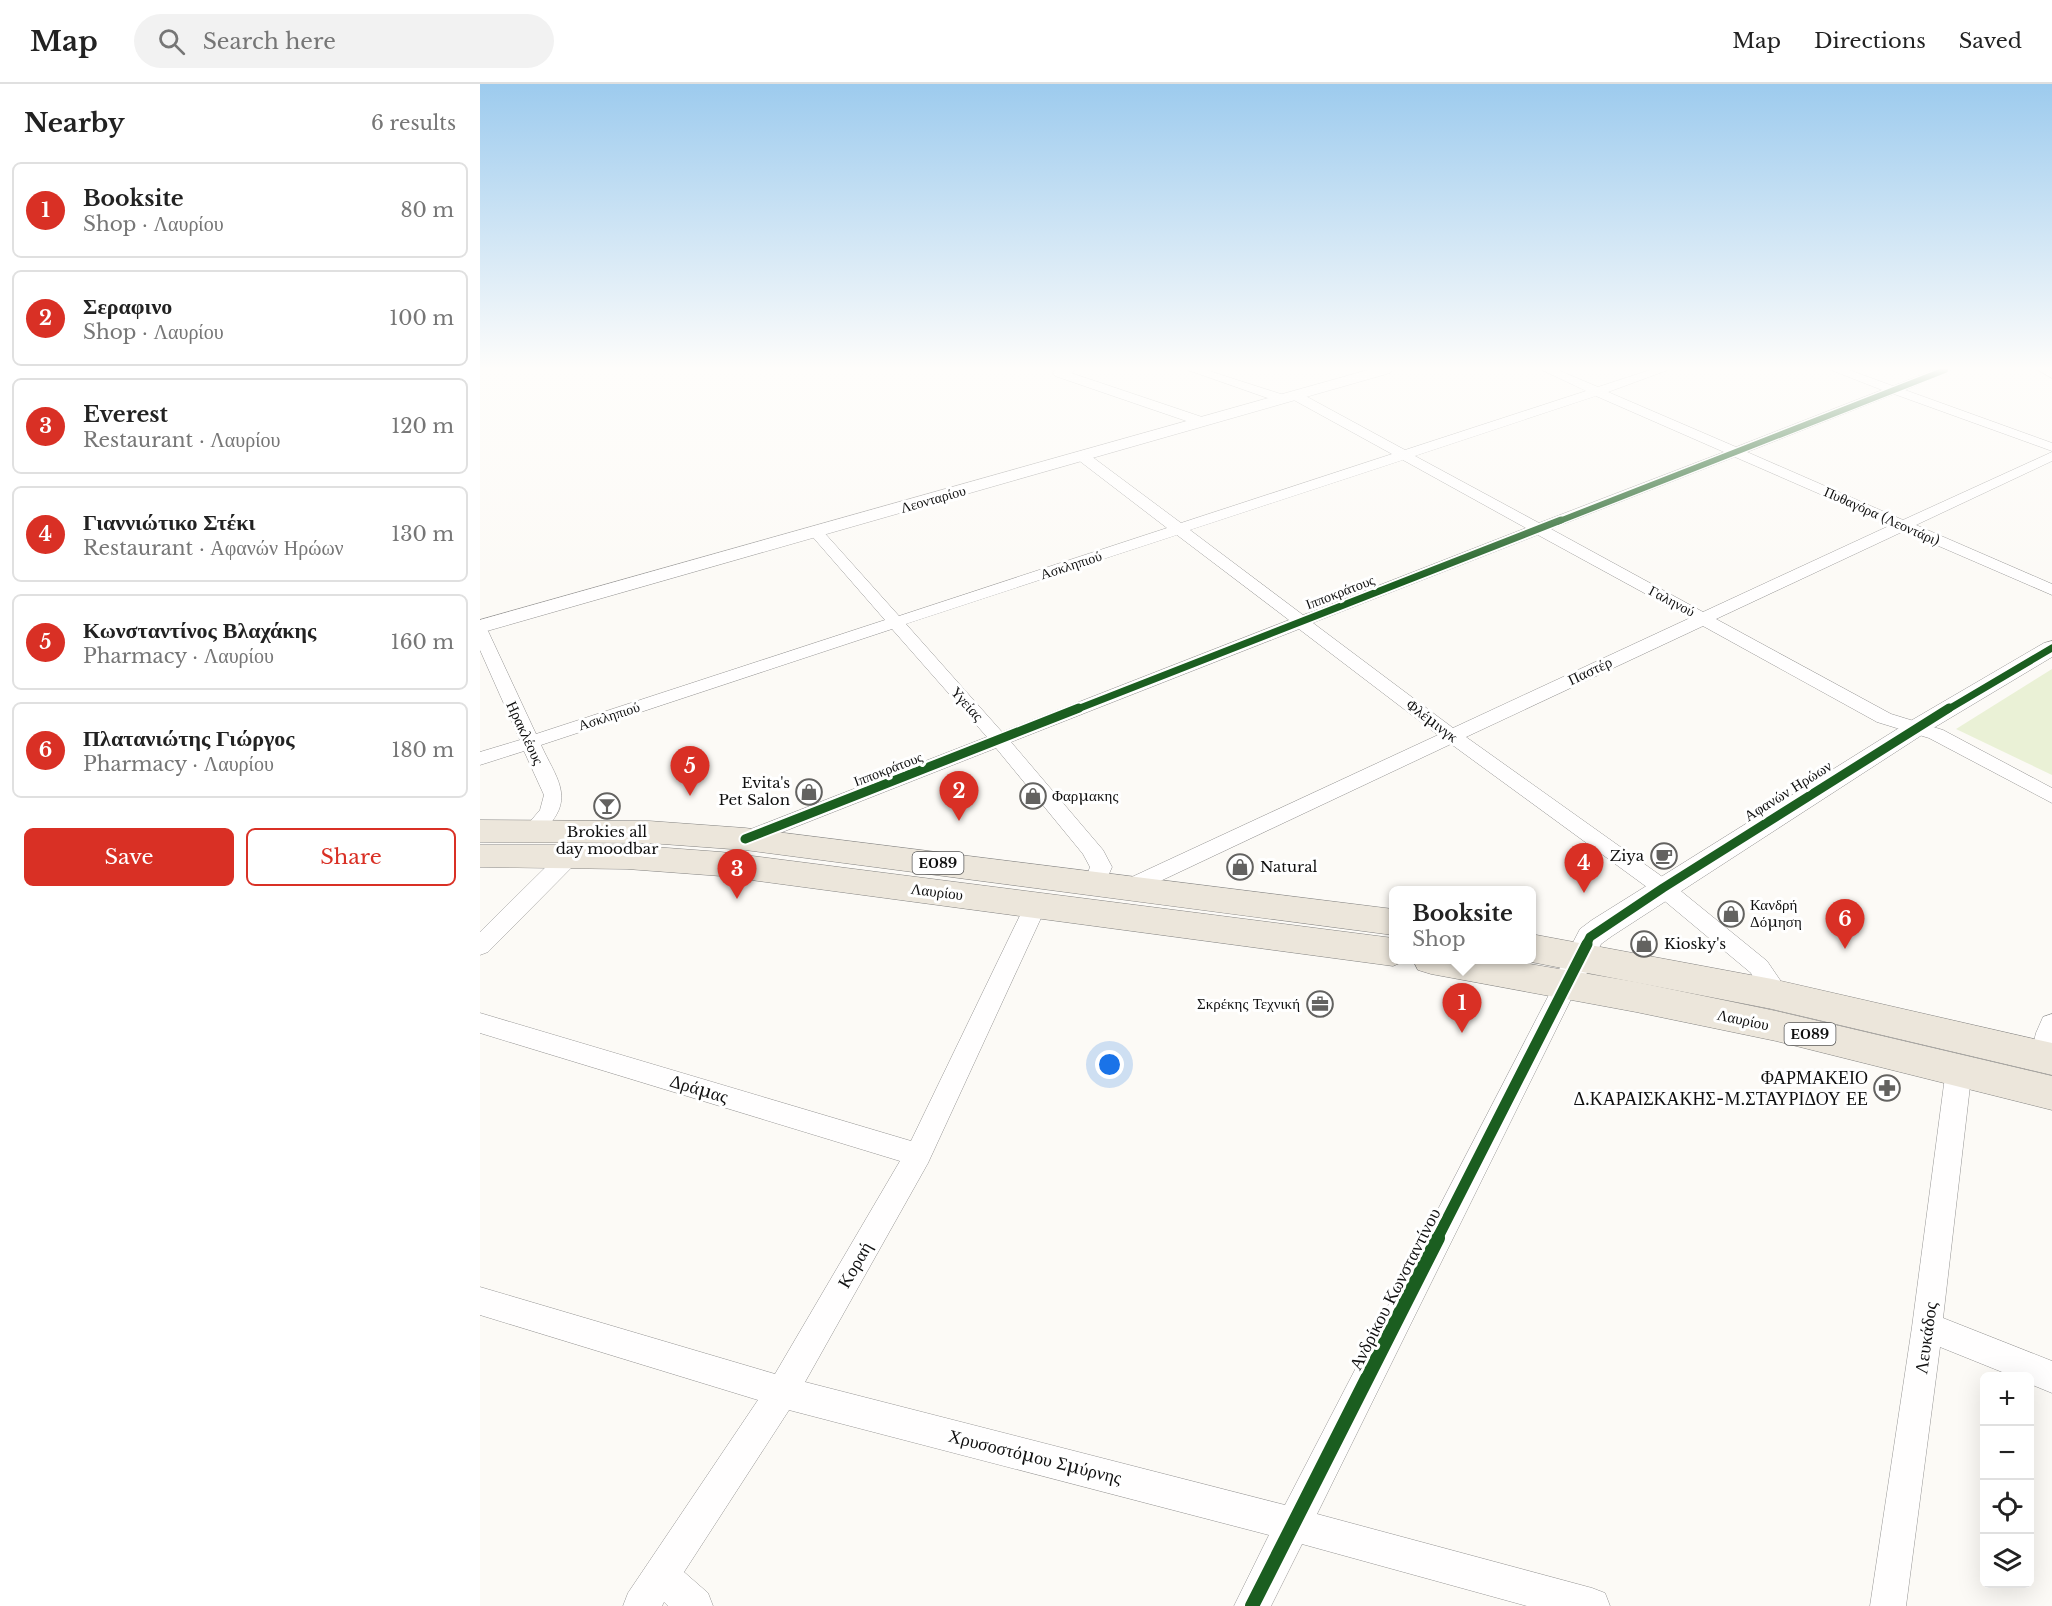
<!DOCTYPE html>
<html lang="en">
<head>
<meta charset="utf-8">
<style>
  body { margin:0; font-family:"Libre Baskerville",serif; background:#f2f2f2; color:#222 }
  .controls { position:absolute; right:18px; bottom:18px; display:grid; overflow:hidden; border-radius:9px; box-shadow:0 6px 24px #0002 }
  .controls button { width:54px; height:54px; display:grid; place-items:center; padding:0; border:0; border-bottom:2px solid #e0e0e0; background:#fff; color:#222; font:30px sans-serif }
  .you { position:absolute; left:630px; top:981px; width:21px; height:21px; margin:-15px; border:4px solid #fff; border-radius:50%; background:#1a73e8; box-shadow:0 0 0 9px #1a73e833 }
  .badge { display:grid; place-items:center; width:39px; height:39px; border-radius:50%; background:#d93025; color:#fff; font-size:20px; font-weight:700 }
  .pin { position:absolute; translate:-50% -50px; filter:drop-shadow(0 2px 3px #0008) }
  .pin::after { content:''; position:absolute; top:32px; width:21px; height:18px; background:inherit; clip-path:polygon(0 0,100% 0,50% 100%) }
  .popup { position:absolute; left:909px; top:802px; width:147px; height:78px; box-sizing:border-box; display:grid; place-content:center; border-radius:9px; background:#fff; filter:drop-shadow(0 2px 4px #0005); font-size:20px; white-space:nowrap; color:#767676 }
  .popup b { font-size:22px; color:#222 }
  .popup::after { content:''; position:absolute; left:50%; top:100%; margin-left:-12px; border:12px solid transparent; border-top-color:#fff }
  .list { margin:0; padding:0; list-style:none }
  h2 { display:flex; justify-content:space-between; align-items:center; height:78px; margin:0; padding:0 24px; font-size:26px }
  h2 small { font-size:20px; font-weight:400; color:#767676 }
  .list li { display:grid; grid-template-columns:39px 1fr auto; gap:18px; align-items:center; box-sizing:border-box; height:96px; margin:0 12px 12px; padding:0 12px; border:2px solid #e0e0e0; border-radius:9px }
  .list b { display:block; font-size:22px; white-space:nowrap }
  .list p { margin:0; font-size:20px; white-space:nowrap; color:#767676 }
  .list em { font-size:20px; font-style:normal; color:#767676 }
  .actions { display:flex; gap:12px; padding:18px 24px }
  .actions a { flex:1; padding:14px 0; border:2px solid #d93025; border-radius:9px; text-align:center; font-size:21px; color:#d93025 }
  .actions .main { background:#d93025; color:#fff }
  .icon { flex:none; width:33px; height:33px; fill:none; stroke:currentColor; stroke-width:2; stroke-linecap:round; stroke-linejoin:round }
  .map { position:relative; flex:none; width:1572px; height:1522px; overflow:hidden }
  header { display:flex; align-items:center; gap:36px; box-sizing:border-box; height:84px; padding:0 30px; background:#fff; border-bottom:2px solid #e0e0e0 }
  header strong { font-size:28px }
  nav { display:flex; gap:33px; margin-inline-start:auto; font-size:21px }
  .search { width:420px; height:54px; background:#f2f2f2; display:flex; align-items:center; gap:15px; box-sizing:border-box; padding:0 21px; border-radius:33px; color:#767676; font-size:22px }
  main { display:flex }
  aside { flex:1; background:#fff }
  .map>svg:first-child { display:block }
</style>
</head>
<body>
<header>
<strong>Map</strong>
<div class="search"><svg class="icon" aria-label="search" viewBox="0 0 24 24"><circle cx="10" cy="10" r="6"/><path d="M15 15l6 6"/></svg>Search here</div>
<nav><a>Map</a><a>Directions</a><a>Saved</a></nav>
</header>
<main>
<aside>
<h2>Nearby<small>6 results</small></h2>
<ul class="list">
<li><span class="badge">1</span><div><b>Booksite</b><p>Shop · Λαυρίου</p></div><em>80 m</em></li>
<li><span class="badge">2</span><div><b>Σεραφινο</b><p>Shop · Λαυρίου</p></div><em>100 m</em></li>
<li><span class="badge">3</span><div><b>Everest</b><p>Restaurant · Λαυρίου</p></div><em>120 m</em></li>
<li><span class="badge">4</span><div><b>Γιαννιώτικο Στέκι</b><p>Restaurant · Αφανών Ηρώων</p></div><em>130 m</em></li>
<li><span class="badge">5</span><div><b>Κωνσταντίνος Βλαχάκης</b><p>Pharmacy · Λαυρίου</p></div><em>160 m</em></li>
<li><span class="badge">6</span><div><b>Πλατανιώτης Γιώργος</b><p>Pharmacy · Λαυρίου</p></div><em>180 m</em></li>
</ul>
<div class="actions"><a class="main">Save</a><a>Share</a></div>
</aside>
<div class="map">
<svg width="1572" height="1522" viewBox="0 0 1572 1522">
  <rect width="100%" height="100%" fill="#fcfaf6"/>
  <!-- green -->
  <polygon fill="#eaf1d6" points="1572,585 1572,691 1476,645"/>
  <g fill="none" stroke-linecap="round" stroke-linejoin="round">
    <!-- minor casing -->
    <g stroke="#969594" stroke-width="1">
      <g id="minor">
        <polygon points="576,286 595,286 591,289 728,335 729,338 723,342 718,341 575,292 573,289"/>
        <polygon points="708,286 726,286 807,312 809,315 807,318 799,318"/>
        <path d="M1062,286H1078L1118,303L1170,286H1188L1128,308L1256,363L1402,306L1351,286H1369L1413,302L1454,286H1471L1425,306L1572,359V367L1414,310L1267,368L1423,436L1572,368V377L1436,441L1572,500V511L1424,447L1236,535L1411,630L1463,646L1572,704V719L1449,654L1397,638L1223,542L986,653L1191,799L1287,877L1300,896L1304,910L1300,917L1292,919L1284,917L1271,889L1175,809L971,660L657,808L649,811L641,808L638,803L641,798L958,651L819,545L531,658L623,766L632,783L623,804L615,807L607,804L604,799L610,783L603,770L516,664L272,760L265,762L258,760L255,755L258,750L507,653L412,545L61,661C75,692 95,713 68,742C61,751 56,755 45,752L42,747L60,726L64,711L44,667L0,681V668L40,656L0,566V542L8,547L56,650L405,536L331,451L329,448L331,445H341L419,532L687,444L597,375L595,372L597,369H607L701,439L912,370L812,315V309H820L925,366L1106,307ZM1116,312L1244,368L1059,439L935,372ZM1255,373L1411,441L1223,528L1071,445ZM923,376L1046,444L823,531L710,446ZM697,451L809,536L522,648L426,540ZM1058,451L1210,534L973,644L833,539Z"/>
        <polygon points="1558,286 1572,286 1572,294"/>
        <polygon points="90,765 98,767 101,772 98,777 8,868 0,871 0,848 82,767"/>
        <polygon points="556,813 564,815 567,821 448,1079 325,1298 805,1421 1074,901 1078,895 1086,892 1094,895 1098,901 837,1430 1112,1504 1125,1509 1130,1522 1047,1522 822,1460 791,1522 754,1522 789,1451 309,1326 204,1488 228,1509 233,1522 188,1522 184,1518 182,1522 143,1522 148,1509 278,1316 0,1231 0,1203 295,1290 420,1077 0,949 0,929 431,1057 545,821 548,815"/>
        <polygon points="1572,930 1572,980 1563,983 1554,980 1550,973 1556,949 1563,933"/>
        <polygon points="1479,975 1488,978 1492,985 1463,1234 1572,1277 1572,1309 1550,1300 1550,1292 1532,1292 1460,1263 1426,1522 1390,1522 1432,1243 1466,985 1470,978"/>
      </g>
    </g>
    <!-- tertiary casing -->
    <g stroke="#969594" stroke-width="1">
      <g id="tertiary">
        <polygon points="888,286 912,286 910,289 0,549 0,536"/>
        <polygon points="1572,557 1572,573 1445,649 1132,852 1121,860 1101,901 1090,905 1079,901 1075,893 1100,845 1112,836 1427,639 1564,559"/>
      </g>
    </g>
    <!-- primary casing -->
    <g stroke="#848381" stroke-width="1">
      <g id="primary">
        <polygon points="0,736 169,737 265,744 913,825 913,851 265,766 169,759 0,758"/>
        <polygon points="0,761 147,761 241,768 913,854 913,876 927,876 913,882 241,792 147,785 0,783"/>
        <polygon points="1051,850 1292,895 1572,959 1572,991 1292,925 1051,878 1045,876 1051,876"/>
        <polygon points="933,876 1026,876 1156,898 1296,927 1572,992 1572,1026 1296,957 1156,928 951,890 938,886"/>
      </g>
    </g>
    <!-- minor -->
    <use href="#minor" fill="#fffefe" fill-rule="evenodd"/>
    <!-- tertiary -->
    <use href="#tertiary" fill="#fffefe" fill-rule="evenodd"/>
    <!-- primary -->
    <use href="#primary" fill="#ece6db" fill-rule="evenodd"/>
    <!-- cycleway-far4 casing -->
    <g stroke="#fff" stroke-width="8">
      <polyline id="cycleway-far4" points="1077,438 1465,286"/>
    </g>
    <!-- cycleway-far3 casing -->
    <g stroke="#fff" stroke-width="10">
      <g id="cycleway-far3">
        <polyline points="595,626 1081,436"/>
        <polyline points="1467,626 1572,564"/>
      </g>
    </g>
    <!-- cycleway-far2 casing -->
    <g stroke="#fff" stroke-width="13">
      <g id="cycleway-far2">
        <polyline points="265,755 599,624"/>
        <polyline points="1106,861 1110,853 1183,804 1469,624"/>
      </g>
    </g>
    <!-- cycleway-far1 casing -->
    <g stroke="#fff" stroke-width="15">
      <polyline id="cycleway-far1" points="957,1155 1107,860"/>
    </g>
    <!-- cycleway casing -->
    <g stroke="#fff" stroke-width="17">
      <polyline id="cycleway" points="772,1522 958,1154"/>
    </g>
    <!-- cycleway-far4 -->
    <use href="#cycleway-far4" stroke="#1b5e20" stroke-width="6"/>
    <!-- cycleway-far3 -->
    <use href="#cycleway-far3" stroke="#1b5e20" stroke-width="7"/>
    <!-- cycleway-far2 -->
    <use href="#cycleway-far2" stroke="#1b5e20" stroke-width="9"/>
    <!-- cycleway-far1 -->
    <use href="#cycleway-far1" stroke="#1b5e20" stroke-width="11"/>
    <!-- cycleway -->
    <use href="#cycleway" stroke="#1b5e20" stroke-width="14"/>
  </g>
  <!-- sky -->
  <linearGradient id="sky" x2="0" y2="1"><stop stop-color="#9dcbee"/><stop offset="0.57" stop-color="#fefdfb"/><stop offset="1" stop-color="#fefdfb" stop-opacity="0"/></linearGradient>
  <rect width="1572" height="499" fill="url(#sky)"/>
  <!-- icons -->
  <defs>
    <g id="shop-ring" transform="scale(1.35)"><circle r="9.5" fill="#fff" stroke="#636260" stroke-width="1.5"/><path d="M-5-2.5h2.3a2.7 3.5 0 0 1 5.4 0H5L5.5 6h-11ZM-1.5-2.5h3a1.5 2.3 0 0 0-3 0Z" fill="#636260"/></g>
    <g id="bar-ring" transform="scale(1.35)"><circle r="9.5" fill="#fff" stroke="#636260" stroke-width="1.5"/><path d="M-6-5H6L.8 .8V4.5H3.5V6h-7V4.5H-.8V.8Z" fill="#636260"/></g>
    <g id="cafe-ring" transform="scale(1.35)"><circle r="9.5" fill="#fff" stroke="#636260" stroke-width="1.5"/><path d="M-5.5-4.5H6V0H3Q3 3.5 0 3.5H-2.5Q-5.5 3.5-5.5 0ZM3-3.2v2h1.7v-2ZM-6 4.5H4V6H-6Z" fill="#636260"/></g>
    <g id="office-ring" transform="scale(1.35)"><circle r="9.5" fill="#fff" stroke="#636260" stroke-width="1.5"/><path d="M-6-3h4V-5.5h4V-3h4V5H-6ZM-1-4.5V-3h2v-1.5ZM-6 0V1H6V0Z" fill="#636260"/></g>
    <g id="pharmacy-ring" transform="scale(1.35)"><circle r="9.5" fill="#fff" stroke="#636260" stroke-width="1.5"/><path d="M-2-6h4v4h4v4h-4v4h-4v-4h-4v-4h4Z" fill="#636260"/></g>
  </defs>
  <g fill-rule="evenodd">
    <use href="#shop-ring" x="329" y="708"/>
    <use href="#shop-ring" x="553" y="712"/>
    <use href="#bar-ring" x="127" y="722"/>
    <use href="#cafe-ring" x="1184" y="772"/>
    <use href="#shop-ring" x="760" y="783"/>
    <use href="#shop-ring" x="1251" y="830"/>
    <use href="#shop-ring" x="1164" y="860"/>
    <use href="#office-ring" x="840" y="920"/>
    <use href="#pharmacy-ring" x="1407" y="1004"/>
  </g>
  <g text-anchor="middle" stroke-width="6" stroke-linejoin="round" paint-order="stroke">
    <!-- far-street labels -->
    <g font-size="14" fill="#101010" stroke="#fff">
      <text transform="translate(453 415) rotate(-16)" y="5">Λεονταρίου</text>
      <text transform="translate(1402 432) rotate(24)" y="5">Πυθαγόρα (Λεοντάρι)</text>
      <text transform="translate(591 481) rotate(-18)" y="5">Ασκληπιού</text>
      <text transform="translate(860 508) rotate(-21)" y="5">Ιπποκράτους</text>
      <text transform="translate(1192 517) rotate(28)" y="5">Γαληνού</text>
      <text transform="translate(129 632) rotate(-18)" y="5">Ασκληπιού</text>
      <text transform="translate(408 685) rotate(-21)" y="5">Ιπποκράτους</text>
    </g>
    <!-- shield labels -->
    <g fill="#fff" stroke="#585858" stroke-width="1.5">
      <rect x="432.5" y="768" width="51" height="22" rx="4.5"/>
      <rect x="1304.5" y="939" width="51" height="22" rx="4.5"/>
    </g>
    <g font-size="14" font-weight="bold" fill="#101010">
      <text x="458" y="784">ΕΟ89</text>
      <text x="1330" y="955">ΕΟ89</text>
    </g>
    <!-- street labels -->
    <g font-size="15" fill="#101010" stroke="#fff">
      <text transform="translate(1110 587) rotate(-25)" y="5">Παστέρ</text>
      <text transform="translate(487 620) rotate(48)" y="5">Υγείας</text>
      <text transform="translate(952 637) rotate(37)" y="5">Φλέμινγκ</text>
      <text transform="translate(45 649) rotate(65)" y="5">Ηρακλέους</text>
      <text transform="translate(1308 707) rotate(-32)" y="5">Αφανών Ηρώων</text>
      <text transform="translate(457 808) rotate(7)" y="5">Λαυρίου</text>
      <text transform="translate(1263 936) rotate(12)" y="5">Λαυρίου</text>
    </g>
    <!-- poi labels -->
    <g font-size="15" fill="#101010" stroke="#fff" text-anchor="start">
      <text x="310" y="704" text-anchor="end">Evita's<tspan x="310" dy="17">Pet Salon</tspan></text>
      <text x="572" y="717">Φαρμακης</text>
      <text x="127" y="753" text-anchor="middle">Brokies all<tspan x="127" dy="17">day moodbar</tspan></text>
      <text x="1164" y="777" text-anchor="end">Ziya</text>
      <text x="780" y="788">Natural</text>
      <text x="1270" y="826">Κανδρή<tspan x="1270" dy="17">Δόμηση</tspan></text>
      <text x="1184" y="865">Kiosky's</text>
      <text x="820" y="925" text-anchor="end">Σκρέκης Τεχνική</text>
    </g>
    <!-- near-poi labels -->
    <g font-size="18" fill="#101010" stroke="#fff" text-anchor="end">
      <text x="1388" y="1000">ΦΑΡΜΑΚΕΙΟ<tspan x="1388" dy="21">Δ.ΚΑΡΑΙΣΚΑΚΗΣ-Μ.ΣΤΑΥΡΙΔΟΥ ΕΕ</tspan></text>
    </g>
    <!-- near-street labels -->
    <g font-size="18" fill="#101010" stroke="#fff">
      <text transform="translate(219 1005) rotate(17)" y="6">Δράμας</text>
      <text transform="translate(375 1181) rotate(-60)" y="6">Κοραή</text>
      <text transform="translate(915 1205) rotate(-63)" y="6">Ανδρίκου Κωνσταντίνου</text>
      <text transform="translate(1446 1254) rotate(-82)" y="6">Λευκάδος</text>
      <text transform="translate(555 1373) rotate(14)" y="6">Χρυσοστόμου Σμύρνης</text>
    </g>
  </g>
</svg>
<div class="controls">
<button>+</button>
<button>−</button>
<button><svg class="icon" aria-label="locate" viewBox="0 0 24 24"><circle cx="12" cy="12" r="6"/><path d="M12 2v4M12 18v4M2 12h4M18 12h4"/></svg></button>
<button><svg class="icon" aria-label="layers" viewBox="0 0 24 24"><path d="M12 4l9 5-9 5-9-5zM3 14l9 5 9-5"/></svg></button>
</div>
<div class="you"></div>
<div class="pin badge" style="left:982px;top:949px">1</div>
<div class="popup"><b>Booksite</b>Shop</div>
<div class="pin badge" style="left:479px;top:737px">2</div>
<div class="pin badge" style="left:257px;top:815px">3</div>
<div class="pin badge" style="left:1104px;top:809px">4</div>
<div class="pin badge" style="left:210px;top:712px">5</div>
<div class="pin badge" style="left:1365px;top:865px">6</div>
</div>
</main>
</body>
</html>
